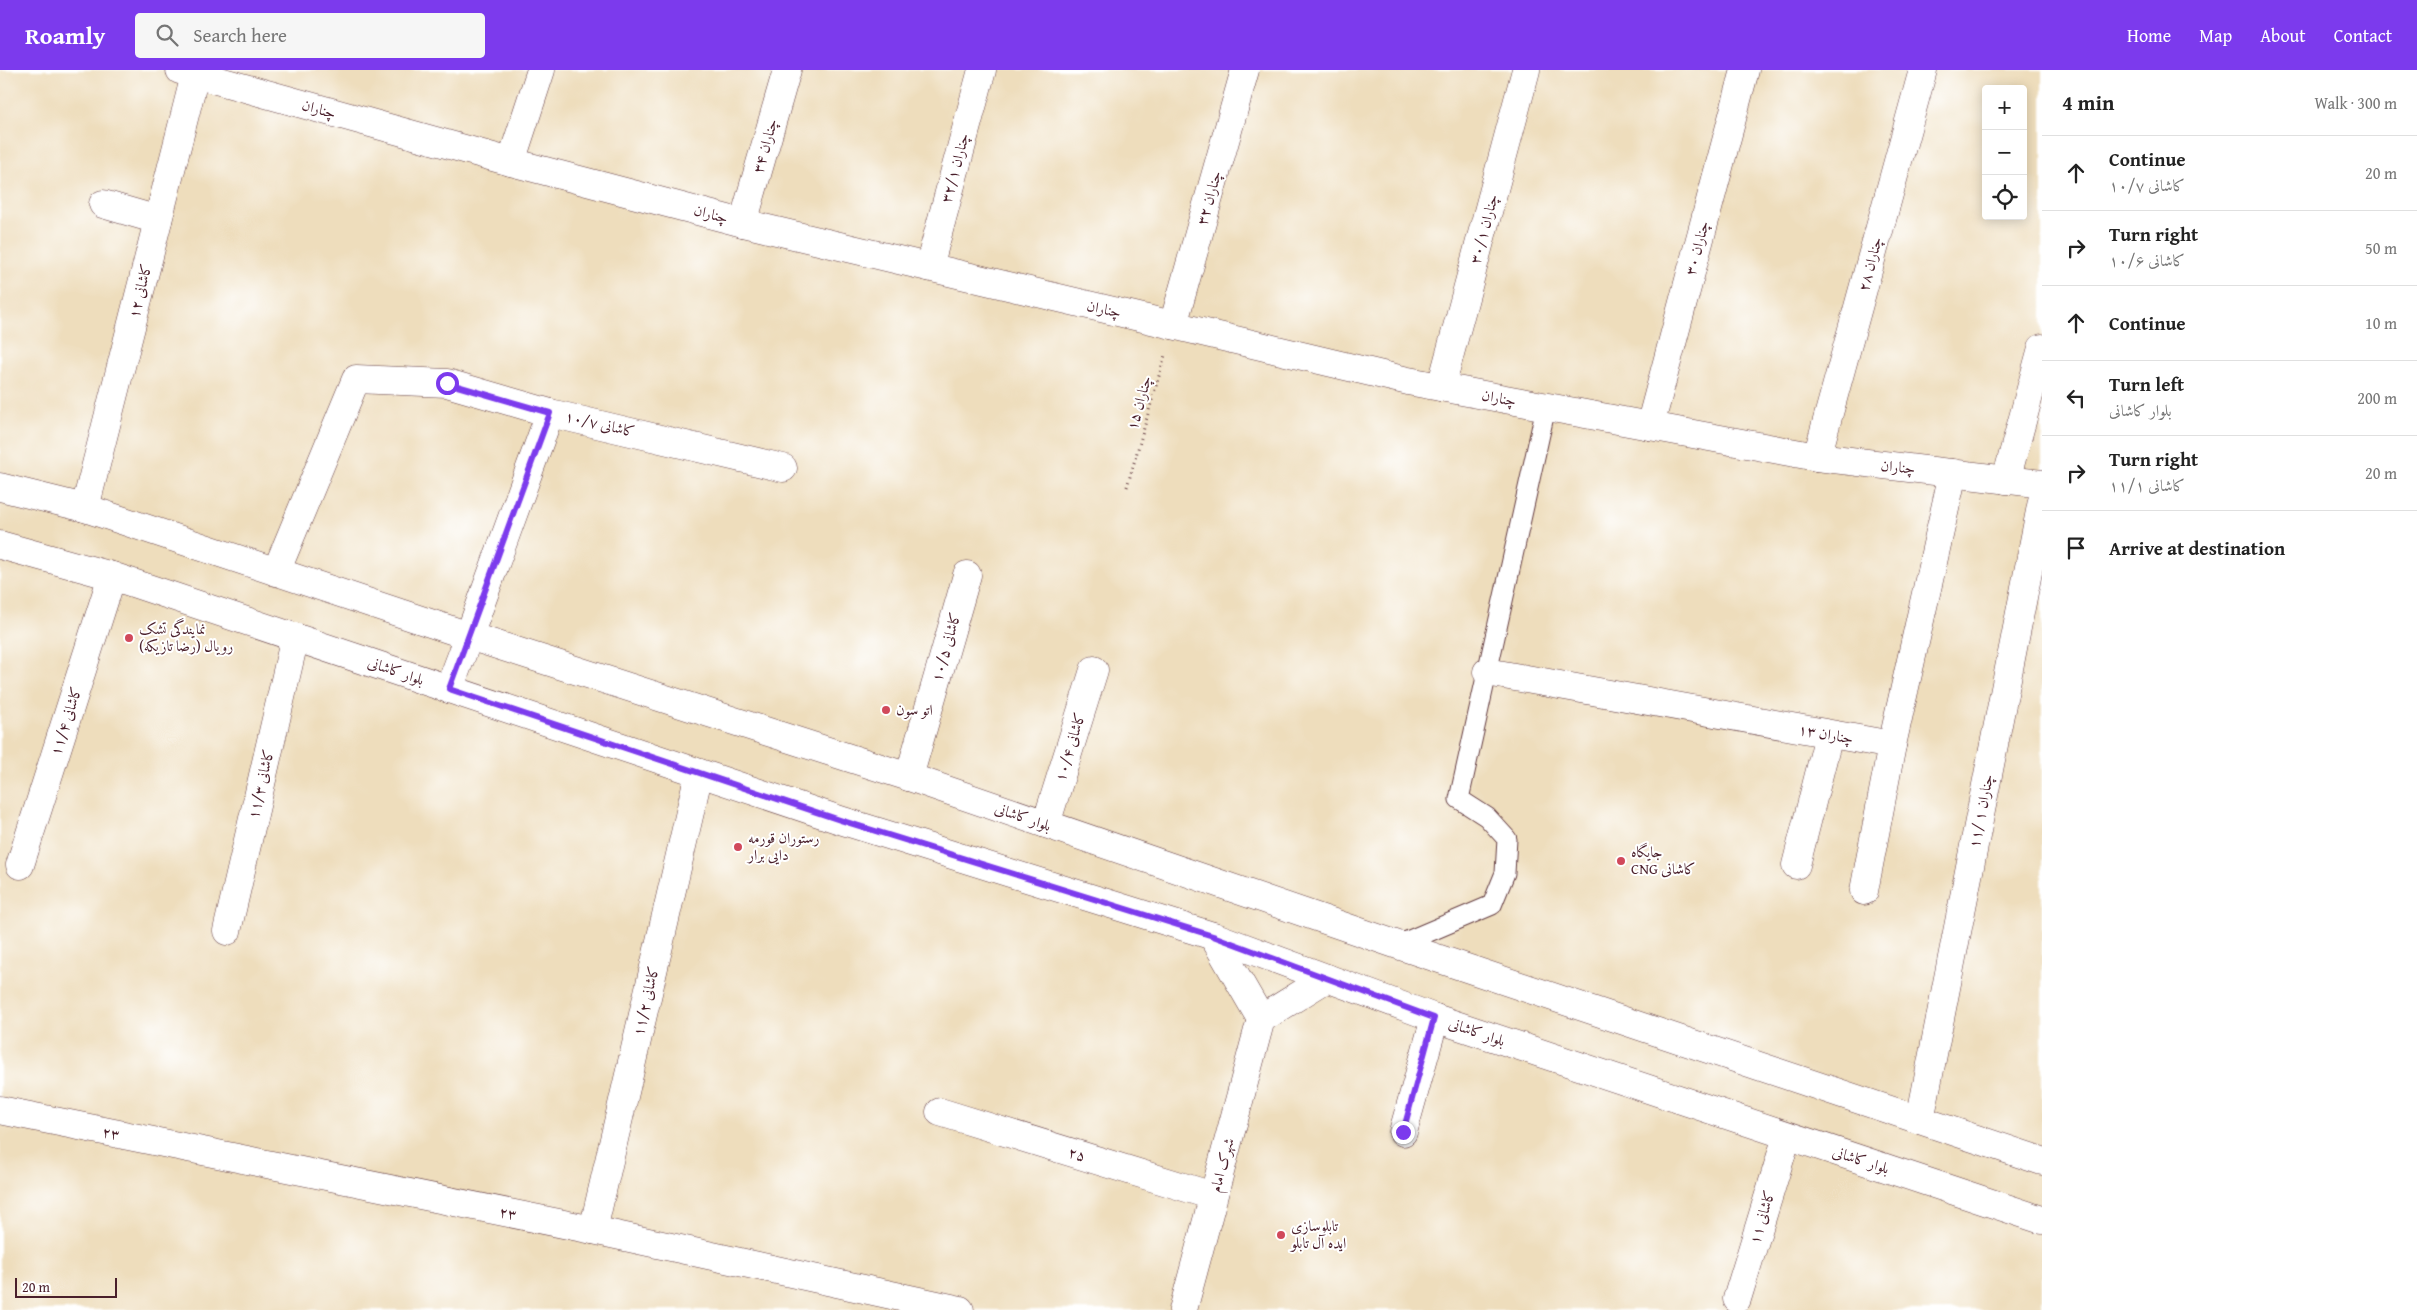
<!DOCTYPE html>
<html lang="en">
<head>
<meta charset="utf-8">
<style>
  body { margin:0; font-family:"Gentium Book Plus",Amiri,serif; background:#f6f6f6; color:#222 }
  .controls { position:absolute; right:15px; top:15px; display:grid; overflow:hidden; border-radius:5px; box-shadow:0 2px 12px #0003 }
  .controls button { width:45px; height:45px; display:grid; place-items:center; padding:0; border:0; border-bottom:1px solid #e0e0e0; background:#fff; color:#222; font:25px sans-serif }
  .scale { position:absolute; left:15px; bottom:12px; width:102px; box-sizing:border-box; padding-left:5px; border:2px solid #4a1f2b; border-top:0; font-size:14px; line-height:18px; white-space:nowrap; color:#4a1f2b; -webkit-text-stroke:4px #fff; paint-order:stroke }
  .stop { position:absolute; width:15px; height:15px; margin:-11px; border:4px solid #7c3aed; border-radius:50%; background:#fff }
  .stop.end { background:#7c3aed; border-color:#fff; box-shadow:0 1px 5px #0008 }
  .list { margin:0; padding:0; list-style:none }
  h2 { display:flex; justify-content:space-between; align-items:center; height:65px; margin:0; padding:0 20px; font-size:21px }
  h2 small { font-size:16px; font-weight:400; color:#767676 }
  .list li { display:grid; grid-template-columns:32px 1fr auto; gap:15px; align-items:center; box-sizing:border-box; height:75px; padding:0 20px; border-top:1px solid #e0e0e0 }
  .list b { display:block; font-size:19px; white-space:nowrap }
  .list p { margin:0; font-size:16px; white-space:nowrap; color:#767676 }
  .list em { font-size:16px; font-style:normal; color:#767676 }
  .icon { flex:none; width:28px; height:28px; fill:none; stroke:currentColor; stroke-width:2; stroke-linecap:round; stroke-linejoin:round }
  .map { position:relative; flex:none; width:2042px; height:1240px; overflow:hidden }
  header { display:flex; align-items:center; gap:30px; box-sizing:border-box; height:70px; padding:0 25px; background:#7c3aed; color:#fff }
  header strong { font-size:24px }
  nav { display:flex; gap:28px; margin-inline-start:auto; font-size:18px }
  .search { width:350px; height:45px; background:#f6f6f6; display:flex; align-items:center; gap:12px; box-sizing:border-box; padding:0 18px; border-radius:5px; color:#767676; font-size:19px }
  main { display:flex }
  aside { flex:1; background:#fff }
  .map>svg:first-child { display:block }
</style>
</head>
<body>
<header>
<strong>Roamly</strong>
<div class="search"><svg class="icon" aria-label="search" viewBox="0 0 24 24"><circle cx="10" cy="10" r="6"/><path d="M15 15l6 6"/></svg>Search here</div>
<nav><a>Home</a><a>Map</a><a>About</a><a>Contact</a></nav>
</header>
<main>
<div class="map">
<svg width="2042" height="1240" viewBox="0 0 2042 1240">
  <rect width="100%" height="100%" fill="#fff"/>
  <filter id="ink" filterUnits="userSpaceOnUse"><feTurbulence type="fractalNoise" baseFrequency=".02" numOctaves="2"/><feDisplacementMap in="SourceGraphic" scale="10" xChannelSelector="R" yChannelSelector="G"/><feConvolveMatrix kernelMatrix="1 2 1 2 8 2 1 2 1" color-interpolation-filters="sRGB"/></filter>
  <filter id="wash" filterUnits="userSpaceOnUse"><feTurbulence type="fractalNoise" baseFrequency=".0096" numOctaves="4" result="noise"/><feDisplacementMap in="SourceGraphic" scale="20" xChannelSelector="R" yChannelSelector="G"/><feGaussianBlur stdDeviation="1.12" result="paint"/><feColorMatrix in="noise" values="0 0 0 0 0 0 0 0 0 0 0 0 0 0 0 0 0 1.4 0 .05"/><feComposite in="paint" operator="in"/></filter>
  <g filter="url(#wash)">
    <rect width="100%" height="100%" fill="#eeddbc"/>
  </g>
  <g filter="url(#ink)">
    <g fill="none" stroke-linecap="round" stroke-linejoin="round">
      <!-- lane casing -->
      <g stroke="#633c41" stroke-width="21">
        <polyline id="lane" points="1398,875 1492,835 1505,803 1507,769 1487,747 1459,729 1546,337"/>
      </g>
      <!-- street casing -->
      <g stroke="#633c41" stroke-width="29">
        <g id="street">
          <polyline points="511,92 541,0"/>
          <polyline points="103,134 158,150"/>
          <polyline points="743,153 787,0"/>
          <polyline points="929,197 982,0"/>
          <polyline points="1173,255 1245,0"/>
          <polyline points="1441,317 1526,0"/>
          <polyline points="1650,356 1745,0"/>
          <polyline points="1817,387 1923,0"/>
          <polyline points="2006,410 2042,278"/>
          <polyline points="85,438 195,5"/>
          <polyline points="276,502 356,309 447,313 550,343 783,398"/>
          <polyline points="469,566 550,343"/>
          <polyline points="1487,602 1892,675 1953,403"/>
          <polyline points="909,707 967,505"/>
          <polyline points="1046,754 1094,600"/>
          <polyline points="20,795 112,506"/>
          <polyline points="1796,795 1829,665"/>
          <polyline points="1864,821 1892,675"/>
          <polyline points="227,861 295,567"/>
          <polyline points="0,1040 593,1160 960,1240"/>
          <polyline points="940,1042 1213,1126"/>
          <polyline points="1920,1050 2042,431"/>
          <polyline points="1403,1062 1435,948"/>
          <polyline points="593,1160 699,703"/>
          <polyline points="1737,1229 1787,1066"/>
        </g>
      </g>
      <!-- secondary casing -->
      <g stroke="#633c41" stroke-width="29">
        <g id="secondary">
          <polyline points="180,0 511,92 743,153 1408,311 1817,387 2042,414"/>
          <polyline points="1213,866 1261,949"/>
          <polyline points="1183,1240 1261,949 1327,908"/>
        </g>
      </g>
      <!-- primary casing -->
      <g stroke="#633c41" stroke-width="29">
        <g id="primary">
          <polyline points="0,417 85,438 469,566 909,707 1398,875 2042,1091"/>
          <polyline points="0,475 112,506 840,750 1213,866 1435,948 2042,1150"/>
          <polyline points="449,619 469,566"/>
        </g>
      </g>
      <!-- path -->
      <polyline stroke="#633c41" stroke-width="3" stroke-dasharray="1 4" stroke-linecap="butt" points="1127,417 1165,285"/>
      <!-- lane -->
      <use href="#lane" stroke="#fff" stroke-width="19"/>
      <!-- street -->
      <use href="#street" stroke="#fff" stroke-width="28"/>
      <!-- secondary -->
      <use href="#secondary" stroke="#fff" stroke-width="28"/>
      <!-- primary -->
      <use href="#primary" stroke="#fff" stroke-width="28"/>
    </g>
  </g>
  <g fill="none" stroke-linecap="round" stroke-linejoin="round" filter="url(#ink)">
    <!-- route -->
    <polyline stroke="#7c3aed" stroke-width="6" points="447,313 550,343 449,619 840,750 1213,866 1434,948 1403,1062"/>
  </g>
  <!-- markers -->
  <g fill="#d1495b" stroke="#fff" stroke-width="2">
    <circle cx="129" cy="568" r="5"/>
    <circle cx="886" cy="640" r="5"/>
    <circle cx="738" cy="777" r="5"/>
    <circle cx="1621" cy="791" r="5"/>
    <circle cx="1281" cy="1165" r="5"/>
  </g>
  <g text-anchor="middle" stroke-width="4" stroke-linejoin="round" paint-order="stroke">
    <!-- street labels -->
    <g font-size="15" fill="#4a1f2b" stroke="#fff">
      <text transform="translate(319 39) rotate(16)" y="5">چناران</text>
      <text transform="translate(765 76) rotate(-74)" y="5">چناران ۳۴</text>
      <text transform="translate(955 98) rotate(-75)" y="5">چناران ۳۲/۱</text>
      <text transform="translate(1209 128) rotate(-74)" y="5">چناران ۳۲</text>
      <text transform="translate(711 144) rotate(15)" y="5">چناران</text>
      <text transform="translate(1484 159) rotate(-75)" y="5">چناران ۳۰/۱</text>
      <text transform="translate(1697 178) rotate(-75)" y="5">چناران ۳۰</text>
      <text transform="translate(1870 194) rotate(-75)" y="5">چناران ۲۸</text>
      <text transform="translate(140 221) rotate(-76)" y="5">کاشانی ۱۲</text>
      <text transform="translate(1104 239) rotate(13)" y="5">چناران</text>
      <text transform="translate(1499 328) rotate(11)" y="5">چناران</text>
      <text transform="translate(1139 333) rotate(-74)" y="5">چناران ۱۵</text>
      <text transform="translate(600 354) rotate(13)" y="5">۱۰/۷ کاشانی</text>
      <text transform="translate(1898 397) rotate(6)" y="5">چناران</text>
      <text transform="translate(946 577) rotate(-74)" y="5">۱۰/۵ کاشانی</text>
      <text transform="translate(396 601) rotate(19)" y="5">بلوار کاشانی</text>
      <text transform="translate(66 651) rotate(-72)" y="5">۱۱/۴ کاشانی</text>
      <text transform="translate(1826 664) rotate(10)" y="5">چناران ۱۳</text>
      <text transform="translate(1070 677) rotate(-73)" y="5">۱۰/۴ کاشانی</text>
      <text transform="translate(261 714) rotate(-77)" y="5">۱۱/۳ کاشانی</text>
      <text transform="translate(1981 741) rotate(-79)" y="5">چناران ۱ /۱۱</text>
      <text transform="translate(1023 747) rotate(19)" y="5">بلوار کاشانی</text>
      <text transform="translate(646 931) rotate(-77)" y="5">۱۱/۲ کاشانی</text>
      <text transform="translate(1477 962) rotate(19)" y="5">بلوار کاشانی</text>
      <text transform="translate(111 1063) rotate(11)" y="5">۲۳</text>
      <text transform="translate(1077 1084) rotate(17)" y="5">۲۵</text>
      <text transform="translate(1861 1090) rotate(18)" y="5">بلوار کاشانی</text>
      <text transform="translate(1222 1095) rotate(-75)" y="5">شهرک امام</text>
      <text transform="translate(508 1143) rotate(11)" y="5">۲۳</text>
      <text transform="translate(1762 1147) rotate(-73)" y="5">۱۱ کاشانی</text>
    </g>
    <!-- poi labels -->
    <g font-size="15" fill="#4a1f2b" stroke="#fff" text-anchor="start">
      <text x="139" y="564">نمایندگی تشک<tspan x="139" dy="17">رویال (رضا تازیکه)</tspan></text>
      <text x="896" y="645">اتو سون</text>
      <text x="748" y="773">رستوران قورمه<tspan x="748" dy="17">دایی برار</tspan></text>
      <text x="1631" y="787">جایگاه<tspan x="1631" dy="17">CNG کاشانی</tspan></text>
      <text x="1291" y="1161">تابلوسازی<tspan x="1291" dy="17">ایده آل تابلو</tspan></text>
    </g>
  </g>
</svg>
<div class="controls">
<button>+</button>
<button>−</button>
<button><svg class="icon" aria-label="locate" viewBox="0 0 24 24"><circle cx="12" cy="12" r="6"/><path d="M12 2v4M12 18v4M2 12h4M18 12h4"/></svg></button>
</div>
<div class="scale">20 m</div>
<div class="stop" style="left:447px;top:313px"></div>
<div class="stop end" style="left:1403px;top:1062px"></div>
</div>
<aside>
<h2>4 min<small>Walk · 300 m</small></h2>
<ul class="list">
<li><svg class="icon" aria-label="ahead" viewBox="0 0 24 24"><path d="M12 20V5M6 11l6-6 6 6"/></svg><div><b>Continue</b><p>۱۰/۷ کاشانی</p></div><em>20 m</em></li>
<li><svg class="icon" aria-label="right" viewBox="0 0 24 24"><path d="M7 20v-9h11M14 6l5 5-5 5"/></svg><div><b>Turn right</b><p>۱۰/۶ کاشانی</p></div><em>50 m</em></li>
<li><svg class="icon" aria-label="ahead" viewBox="0 0 24 24"><path d="M12 20V5M6 11l6-6 6 6"/></svg><div><b>Continue</b></div><em>10 m</em></li>
<li><svg class="icon" aria-label="left" viewBox="0 0 24 24"><path d="M17 20v-9H6M10 6l-5 5 5 5"/></svg><div><b>Turn left</b><p>بلوار کاشانی</p></div><em>200 m</em></li>
<li><svg class="icon" aria-label="right" viewBox="0 0 24 24"><path d="M7 20v-9h11M14 6l5 5-5 5"/></svg><div><b>Turn right</b><p>۱۱/۱ کاشانی</p></div><em>20 m</em></li>
<li><svg class="icon" aria-label="arrive" viewBox="0 0 24 24"><path d="M6 21V4h12l-3 4 3 4H6"/></svg><div><b>Arrive at destination</b></div></li>
</ul>
</aside>
</main>
</body>
</html>
